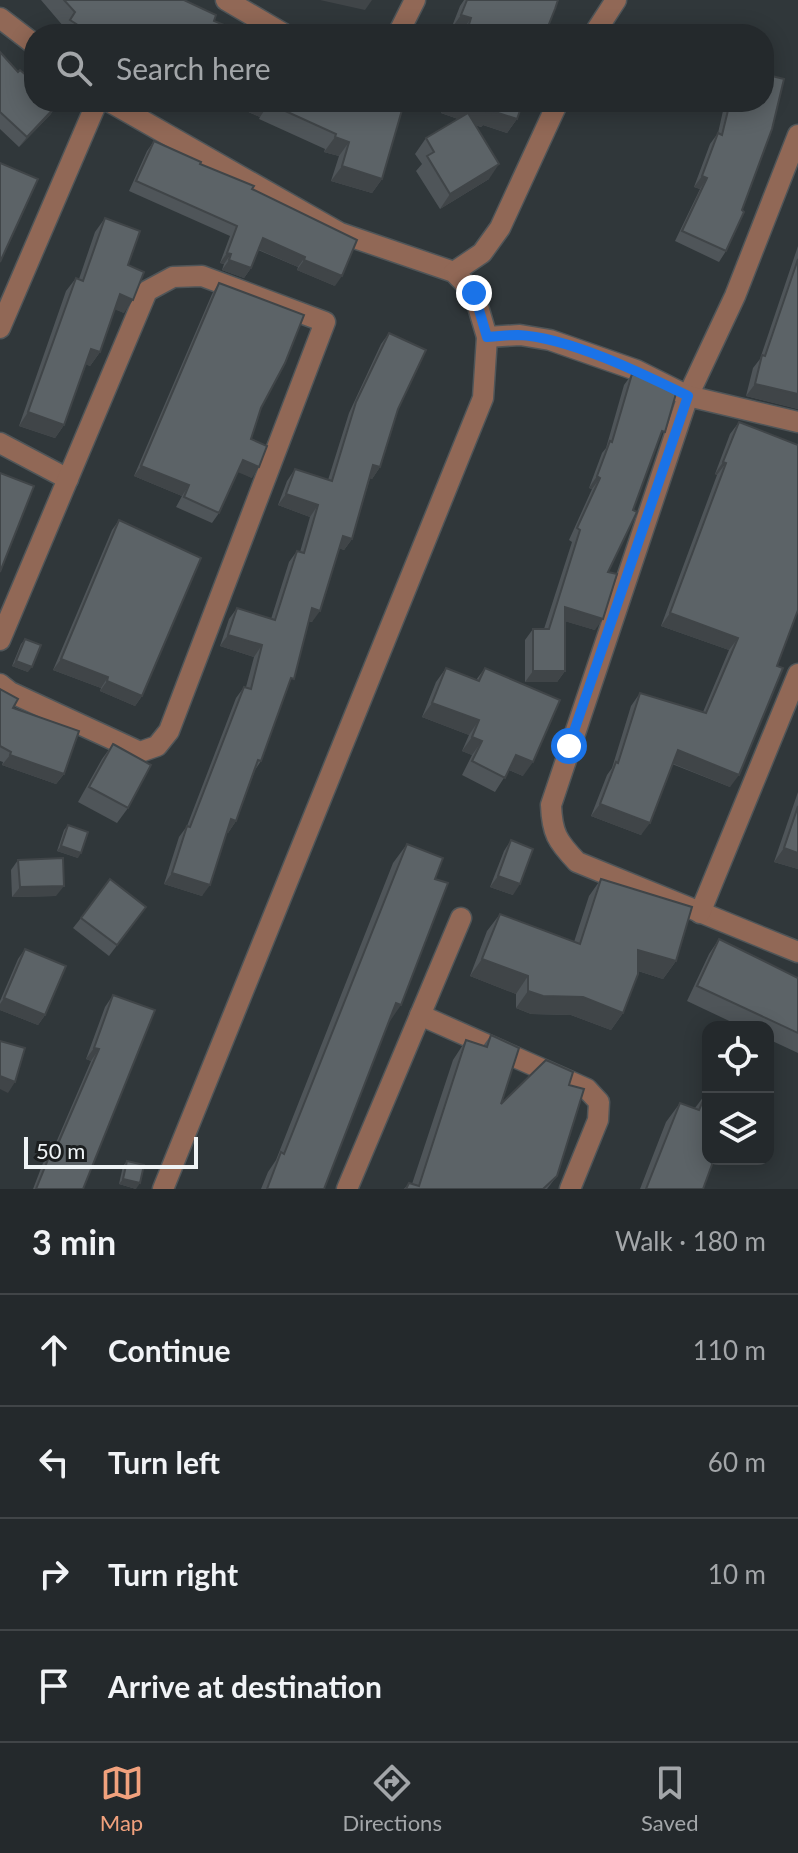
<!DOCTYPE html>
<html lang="en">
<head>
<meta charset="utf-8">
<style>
  body { margin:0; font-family:Lato,sans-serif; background:#2c3134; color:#f1f3f6 }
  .controls { position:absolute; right:24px; bottom:24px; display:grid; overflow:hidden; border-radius:16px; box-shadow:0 4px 20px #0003 }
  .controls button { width:72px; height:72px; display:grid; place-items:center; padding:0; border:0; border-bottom:2px solid #414548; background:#24292c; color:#f1f3f6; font:40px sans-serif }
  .scale { position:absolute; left:24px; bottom:20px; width:174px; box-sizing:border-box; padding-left:8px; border:4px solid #eff4f6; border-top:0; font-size:22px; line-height:28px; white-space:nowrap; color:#eff4f6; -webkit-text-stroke:6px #1b1e1f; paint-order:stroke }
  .stop { position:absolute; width:24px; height:24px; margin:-18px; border:6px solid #1a73e8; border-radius:50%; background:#fff }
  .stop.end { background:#1a73e8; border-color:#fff; box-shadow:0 2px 8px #0008 }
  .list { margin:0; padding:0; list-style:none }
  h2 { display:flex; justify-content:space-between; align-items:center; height:104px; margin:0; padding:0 32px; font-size:34px }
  h2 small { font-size:26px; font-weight:400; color:#a3a6a9 }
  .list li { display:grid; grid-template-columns:52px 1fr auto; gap:24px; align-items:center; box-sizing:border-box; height:112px; padding:0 32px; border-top:2px solid #414548 }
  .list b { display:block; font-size:30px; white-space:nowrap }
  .list em { font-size:26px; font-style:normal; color:#a3a6a9 }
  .icon { flex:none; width:44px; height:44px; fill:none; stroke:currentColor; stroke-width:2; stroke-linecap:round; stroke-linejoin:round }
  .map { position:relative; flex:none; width:798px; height:1189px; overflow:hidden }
  .search { position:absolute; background:#24292c; box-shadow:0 4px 20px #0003; left:24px; right:24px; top:24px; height:88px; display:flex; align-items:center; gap:20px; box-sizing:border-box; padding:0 28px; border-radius:32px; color:#a3a6a9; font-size:30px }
  .sheet { height:552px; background:#24292c }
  nav { display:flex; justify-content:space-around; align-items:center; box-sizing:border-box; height:112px; border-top:2px solid #414548; background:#24292c; font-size:22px; color:#a3a6a9 }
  nav a { display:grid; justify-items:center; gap:4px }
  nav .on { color:#f1a17d }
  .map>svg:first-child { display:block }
</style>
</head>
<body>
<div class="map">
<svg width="798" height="1189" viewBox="0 0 798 1189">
  <rect width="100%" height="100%" fill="#30373a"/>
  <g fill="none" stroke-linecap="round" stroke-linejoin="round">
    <!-- minor casing -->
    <g stroke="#4f5558" stroke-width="23">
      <g id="minor">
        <polyline points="226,0 284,34"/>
        <polyline points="398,34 415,0"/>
        <path d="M798,135L735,296L688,396L551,805C552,833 557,841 577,862L798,952"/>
        <polyline points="0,328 97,102"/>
        <polyline points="487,337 520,335 550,340 636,370 688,396 798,422"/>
        <polyline points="0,443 68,479"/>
        <polyline points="0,640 147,291 173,277 202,276 325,322 169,731 157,746 140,752 10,692 0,684"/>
        <polyline points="700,913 798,674"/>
        <polyline points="420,1015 587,1089 599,1102 598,1120 570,1189"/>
        <polyline points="347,1189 461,918"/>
      </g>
    </g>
    <!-- tertiary casing -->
    <g stroke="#4f5558" stroke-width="23">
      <g id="tertiary">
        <polyline points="0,18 34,44"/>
        <polyline points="594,34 616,0"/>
        <polyline points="110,102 340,233 454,272 474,293 487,337 483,398 163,1189"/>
        <polyline points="454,272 482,253 500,228 558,102"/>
      </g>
    </g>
    <!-- minor -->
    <use href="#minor" stroke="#916856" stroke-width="20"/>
    <!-- tertiary -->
    <use href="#tertiary" stroke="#916856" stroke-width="20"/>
  </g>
  <!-- wall -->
  <g fill="#4f5559">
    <polygon points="41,0 184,0 214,21 246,34 60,34 64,27"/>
    <polygon points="464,0 558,0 545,34 461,34 461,33 451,29 460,6"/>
    <polygon points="0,52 18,72 58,104 50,115 19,147 0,129"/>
    <polygon points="225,102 389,107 382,179 372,193 331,181 339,156 324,152 325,149 259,119 260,117"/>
    <polygon points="445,102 523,102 517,119 507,133 483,125 481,127 475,125 489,179 440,209 416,171 422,164 415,154 426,138 458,119 441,113"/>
    <polygon points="725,102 764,102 726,251 719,262 675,241 700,189 694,187 710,144 718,133"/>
    <polygon points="154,141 252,189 335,286 297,270 298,267 258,250 251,268 244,278 222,270 224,264 220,263 230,236 129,191 147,151"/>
    <polygon points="105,218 128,265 124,313 115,309 100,352 90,366 86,364 64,425 55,438 19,426 66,291 76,278 79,279 95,232"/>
    <polygon points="798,246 798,409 746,396 753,368 760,359"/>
    <polygon points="219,283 261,408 251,439 252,478 238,471 219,513 212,523 176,507 182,496 134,476 212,294"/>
    <polygon points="389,333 398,409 380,467 372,479 370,478 352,539 344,550 339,548 312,622 308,621 287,690 261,761 255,770 236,821 228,833 227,832 202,896 164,884 179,837 187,826 236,698 244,687 246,687 254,657 220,646 229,619 237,608 271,619 289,562 297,551 300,552 310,517 278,505 287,481 295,469 328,480 349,413 381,344"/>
    <polygon points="632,374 658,441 608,572 595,630 565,621 565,671 557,682 525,682 525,640 533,629 544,629 572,542 569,540 592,489 589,488 602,453 606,448 624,385"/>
    <polygon points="739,422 798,445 730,787 672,764 641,835 591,816 607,775 612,768 631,706 640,693 703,712 729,650 661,626 717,475 715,474 730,434"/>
    <polygon points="119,520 142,696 135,706 100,691 101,688 53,670 112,530"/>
    <polygon points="25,639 28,672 12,666 21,644"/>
    <polygon points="446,668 476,680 485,668 523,776 509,770 495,792 462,775 472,755 462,751 469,735 422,717 436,682"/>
    <polygon points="0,689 13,708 64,774 56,784 2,765 3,762 0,761"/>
    <polygon points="113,744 128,808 117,823 78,802 102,759"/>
    <polygon points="798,792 798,869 774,862"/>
    <polygon points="68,825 78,858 57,851 64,830"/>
    <polygon points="511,840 513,895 490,887 504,851"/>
    <polygon points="407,844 435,879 388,1024 324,1189 261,1189 268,1172 276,1160 393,863"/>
    <polygon points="18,860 56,896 12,897 11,870"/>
    <polygon points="601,879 676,961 663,979 638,971 623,1013 611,1030 571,1015 531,1014 516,1008 516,994 470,976 487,931 500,914 574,942 589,896"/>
    <polygon points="146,907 109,956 73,928 81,918"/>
    <polygon points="719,939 798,978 798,1053 768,1039 768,1027 742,1027 687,1001 709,954"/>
    <polygon points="25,949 45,1015 38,1025 0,1010 0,1001 18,959"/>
    <polygon points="113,995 83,1189 33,1189 43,1163 52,1152 91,1061 86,1059 105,1007"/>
    <polygon points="491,1035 501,1104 569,1085 557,1176 547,1189 404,1189 409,1183 412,1184 453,1060 466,1040 483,1046"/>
    <polygon points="707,1092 703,1189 640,1189 666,1122 680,1103 695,1108"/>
    <polygon points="127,1161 136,1189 119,1184 123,1166"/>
  </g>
  <!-- shaded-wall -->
  <g fill="#404548">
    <polygon points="320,0 372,0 365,10"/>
    <polygon points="461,15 471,18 461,33 451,29"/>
    <polygon points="522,28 536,34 518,34"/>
    <polygon points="225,102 270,102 260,117"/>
    <polygon points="449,102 460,102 517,119 507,133 483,125 481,127 441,113"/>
    <polygon points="58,104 50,115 19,147 27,137"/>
    <polygon points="335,137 349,142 339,156 324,152"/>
    <polygon points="499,164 489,179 440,209 450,194"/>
    <polygon points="342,166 382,179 372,193 331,181"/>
    <polygon points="702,176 707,178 700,189 694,187"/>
    <polygon points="263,238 305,257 298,267 255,248"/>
    <polygon points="227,253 231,254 224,264 220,263"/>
    <polygon points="229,260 251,268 244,278 222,270"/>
    <polygon points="304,260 342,276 335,286 297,270"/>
    <polygon points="120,294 133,300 124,313 111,308"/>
    <polygon points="91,349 100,352 90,366 82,363"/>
    <polygon points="755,384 798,394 798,409 746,396"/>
    <polygon points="28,412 64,425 55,438 19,426"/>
    <polygon points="243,460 259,467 252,478 235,471"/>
    <polygon points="723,462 726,463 717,475 715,474"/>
    <polygon points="373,465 380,467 372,479 366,477"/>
    <polygon points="141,466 189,485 182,496 134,476"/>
    <polygon points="597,476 600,478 592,489 589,488"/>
    <polygon points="286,494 318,505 310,517 278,505"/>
    <polygon points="343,536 352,539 344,550 335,547"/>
    <polygon points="565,607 603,619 595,630 557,619"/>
    <polygon points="312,608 320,611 312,622 304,619"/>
    <polygon points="670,613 738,638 729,650 661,626"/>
    <polygon points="228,635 262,645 254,657 220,646"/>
    <polygon points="61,659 108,677 101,688 53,670"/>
    <polygon points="16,661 32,667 28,672 12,666"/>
    <polygon points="533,671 565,671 557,682 525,682"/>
    <polygon points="107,681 142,696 135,706 100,691"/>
    <polygon points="432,703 479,720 469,735 422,717"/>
    <polygon points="472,737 482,741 472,755 462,751"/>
    <polygon points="678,750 739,775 730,787 669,762"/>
    <polygon points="10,755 64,774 56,784 2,765"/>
    <polygon points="516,755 533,762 523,776 507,769"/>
    <polygon points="600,804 650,823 641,835 591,816"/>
    <polygon points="231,819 236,821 228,833 223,831"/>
    <polygon points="61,846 81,853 78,858 57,851"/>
    <polygon points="784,848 798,853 798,869 774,862"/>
    <polygon points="172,873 210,885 202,896 164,884"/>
    <polygon points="498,876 520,884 513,895 490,887"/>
    <polygon points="64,886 56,896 12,897 20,887"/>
    <polygon points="638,950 676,961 663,979 626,967"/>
    <polygon points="482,959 528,976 516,994 470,976"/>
    <polygon points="528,991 583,997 623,1013 611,1030 571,1015 531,1014 516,1008"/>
    <polygon points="4,998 45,1015 38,1025 0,1010 0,1004"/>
    <polygon points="396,1003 401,1005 388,1024"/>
    <polygon points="94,1048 99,1049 91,1061 86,1059"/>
    <polygon points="0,1076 15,1082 8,1093 0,1089"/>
    <polygon points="123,1179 140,1183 136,1189 119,1184"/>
  </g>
  <!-- building -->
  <g fill="#5c6367" stroke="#404548" stroke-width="2">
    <polygon points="64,0 184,0 216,15 214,21 246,34 92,34 70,20 75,12"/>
    <polygon points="467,0 558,0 555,9 545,34 536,34 522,28 520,34 466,34 471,18 461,15"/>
    <polygon points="0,52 18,72 20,70 34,82 34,102 55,102 58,104 27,137 0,112"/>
    <polygon points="764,74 784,79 772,129 742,210 744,212 726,251 682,231 707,178 702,176 718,133 722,135 730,102 764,102"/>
    <polygon points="270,102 391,102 389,107 402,110 382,179 342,166 349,142 335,137 336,134 270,104"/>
    <polygon points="460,102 523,102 517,119 492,111 491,113"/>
    <polygon points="468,113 499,164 450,194 427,156 434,152 426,138"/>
    <polygon points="154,141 201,162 200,164 254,186 252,189 357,240 342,276 304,260 305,257 263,238 251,268 229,260 231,254 227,253 237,226 136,181"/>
    <polygon points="0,163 38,179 0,262"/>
    <polygon points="105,218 140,231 128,265 144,272 133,300 120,294 100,352 91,349 64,425 28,412 76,278 83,281"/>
    <polygon points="798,259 798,394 755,384 762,355 765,356"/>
    <polygon points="219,283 304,315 285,363 261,408 251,439 267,446 259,467 243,460 219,513 184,497 189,485 141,466"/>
    <polygon points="389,333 426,350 398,409 380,467 373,465 352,539 343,536 320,611 312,608 294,679 291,678 261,761 258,760 236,821 231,819 210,885 172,873 187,826 190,827 244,687 251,689 262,645 228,635 237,608 275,620 297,551 304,553 318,505 286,494 295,469 332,481 356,402"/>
    <polygon points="632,374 677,390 665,432 662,431 633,510 637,512 608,572 617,574 603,619 565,607 565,671 533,671 533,629 549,629 580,530 577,528 600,478 597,476 610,441 612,442"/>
    <polygon points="739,422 798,445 798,610 777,666 783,668 739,775 678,750 650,823 600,804 616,762 618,763 640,693 706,713 738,638 670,613 726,463 723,462"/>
    <polygon points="0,473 34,486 0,572"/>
    <polygon points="119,520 201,558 142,696 107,681 108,677 61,659"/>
    <polygon points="25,639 41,645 32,667 16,661"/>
    <polygon points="446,668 479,681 485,668 560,700 533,762 516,755 505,778 472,761 482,741 472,737 479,720 432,703"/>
    <polygon points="0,689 18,699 13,708 79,731 64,774 10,755 11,752 0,746"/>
    <polygon points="113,744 151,765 128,808 89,787"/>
    <polygon points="798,806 798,853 784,848"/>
    <polygon points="68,825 88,832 81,853 61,846"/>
    <polygon points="511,840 533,849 520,884 498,876"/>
    <polygon points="407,844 443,858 435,879 448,883 401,1005 396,1003 324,1189 267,1189 281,1152 284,1154"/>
    <polygon points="63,858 64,886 20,887 18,860"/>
    <polygon points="110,879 146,907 117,945 81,918"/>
    <polygon points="601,879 692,907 676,961 638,950 638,974 623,1013 583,997 543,996 528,991 528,976 482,959 500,914 580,944"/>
    <polygon points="719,939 798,978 798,1033 697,986"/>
    <polygon points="25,949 66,966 45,1015 4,998"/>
    <polygon points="113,995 155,1010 83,1189 36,1189 51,1152 54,1153 99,1049 94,1048"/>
    <polygon points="491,1035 519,1048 501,1104 546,1060 573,1072 569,1085 584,1089 557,1176 543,1189 406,1189 409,1183 419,1186 466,1040 487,1047"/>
    <polygon points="0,1041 25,1048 15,1082 0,1076"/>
    <polygon points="707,1092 708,1093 708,1159 714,1159 703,1189 646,1189 680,1103 699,1110"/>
    <polygon points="127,1161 144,1165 140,1183 123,1179"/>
  </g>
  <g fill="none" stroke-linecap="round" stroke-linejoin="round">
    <!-- route -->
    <path stroke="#1a73e8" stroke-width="10" d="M474,293L487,337C497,336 508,335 518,335C568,337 643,374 688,396L569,746"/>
  </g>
</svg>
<div class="controls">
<button><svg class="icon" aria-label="locate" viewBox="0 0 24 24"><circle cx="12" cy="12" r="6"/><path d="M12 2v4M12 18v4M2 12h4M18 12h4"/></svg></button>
<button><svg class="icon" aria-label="layers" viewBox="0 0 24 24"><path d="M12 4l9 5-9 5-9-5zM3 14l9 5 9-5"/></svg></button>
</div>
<div class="scale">50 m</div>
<div class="stop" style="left:569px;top:746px"></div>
<div class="stop end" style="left:474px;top:293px"></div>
<div class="search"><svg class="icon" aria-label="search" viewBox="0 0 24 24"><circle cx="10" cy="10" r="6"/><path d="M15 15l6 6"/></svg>Search here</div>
</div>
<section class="sheet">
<h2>3 min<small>Walk · 180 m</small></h2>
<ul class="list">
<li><svg class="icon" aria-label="ahead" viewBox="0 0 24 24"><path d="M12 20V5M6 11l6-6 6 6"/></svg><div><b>Continue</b></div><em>110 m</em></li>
<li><svg class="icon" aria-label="left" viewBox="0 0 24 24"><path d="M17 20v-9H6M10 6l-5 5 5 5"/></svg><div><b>Turn left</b></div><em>60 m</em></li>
<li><svg class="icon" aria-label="right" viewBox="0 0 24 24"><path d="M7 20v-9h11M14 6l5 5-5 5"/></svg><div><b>Turn right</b></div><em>10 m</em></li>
<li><svg class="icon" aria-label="arrive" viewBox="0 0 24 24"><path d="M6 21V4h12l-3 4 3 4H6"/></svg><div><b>Arrive at destination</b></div></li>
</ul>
</section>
<nav>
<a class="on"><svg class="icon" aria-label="map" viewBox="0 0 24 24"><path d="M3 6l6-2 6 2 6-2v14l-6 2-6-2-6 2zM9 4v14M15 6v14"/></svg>Map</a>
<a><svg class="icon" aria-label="directions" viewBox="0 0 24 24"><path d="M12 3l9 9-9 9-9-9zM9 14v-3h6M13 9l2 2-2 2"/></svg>Directions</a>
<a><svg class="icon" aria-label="saved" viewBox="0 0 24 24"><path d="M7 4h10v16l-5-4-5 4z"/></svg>Saved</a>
</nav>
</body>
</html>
